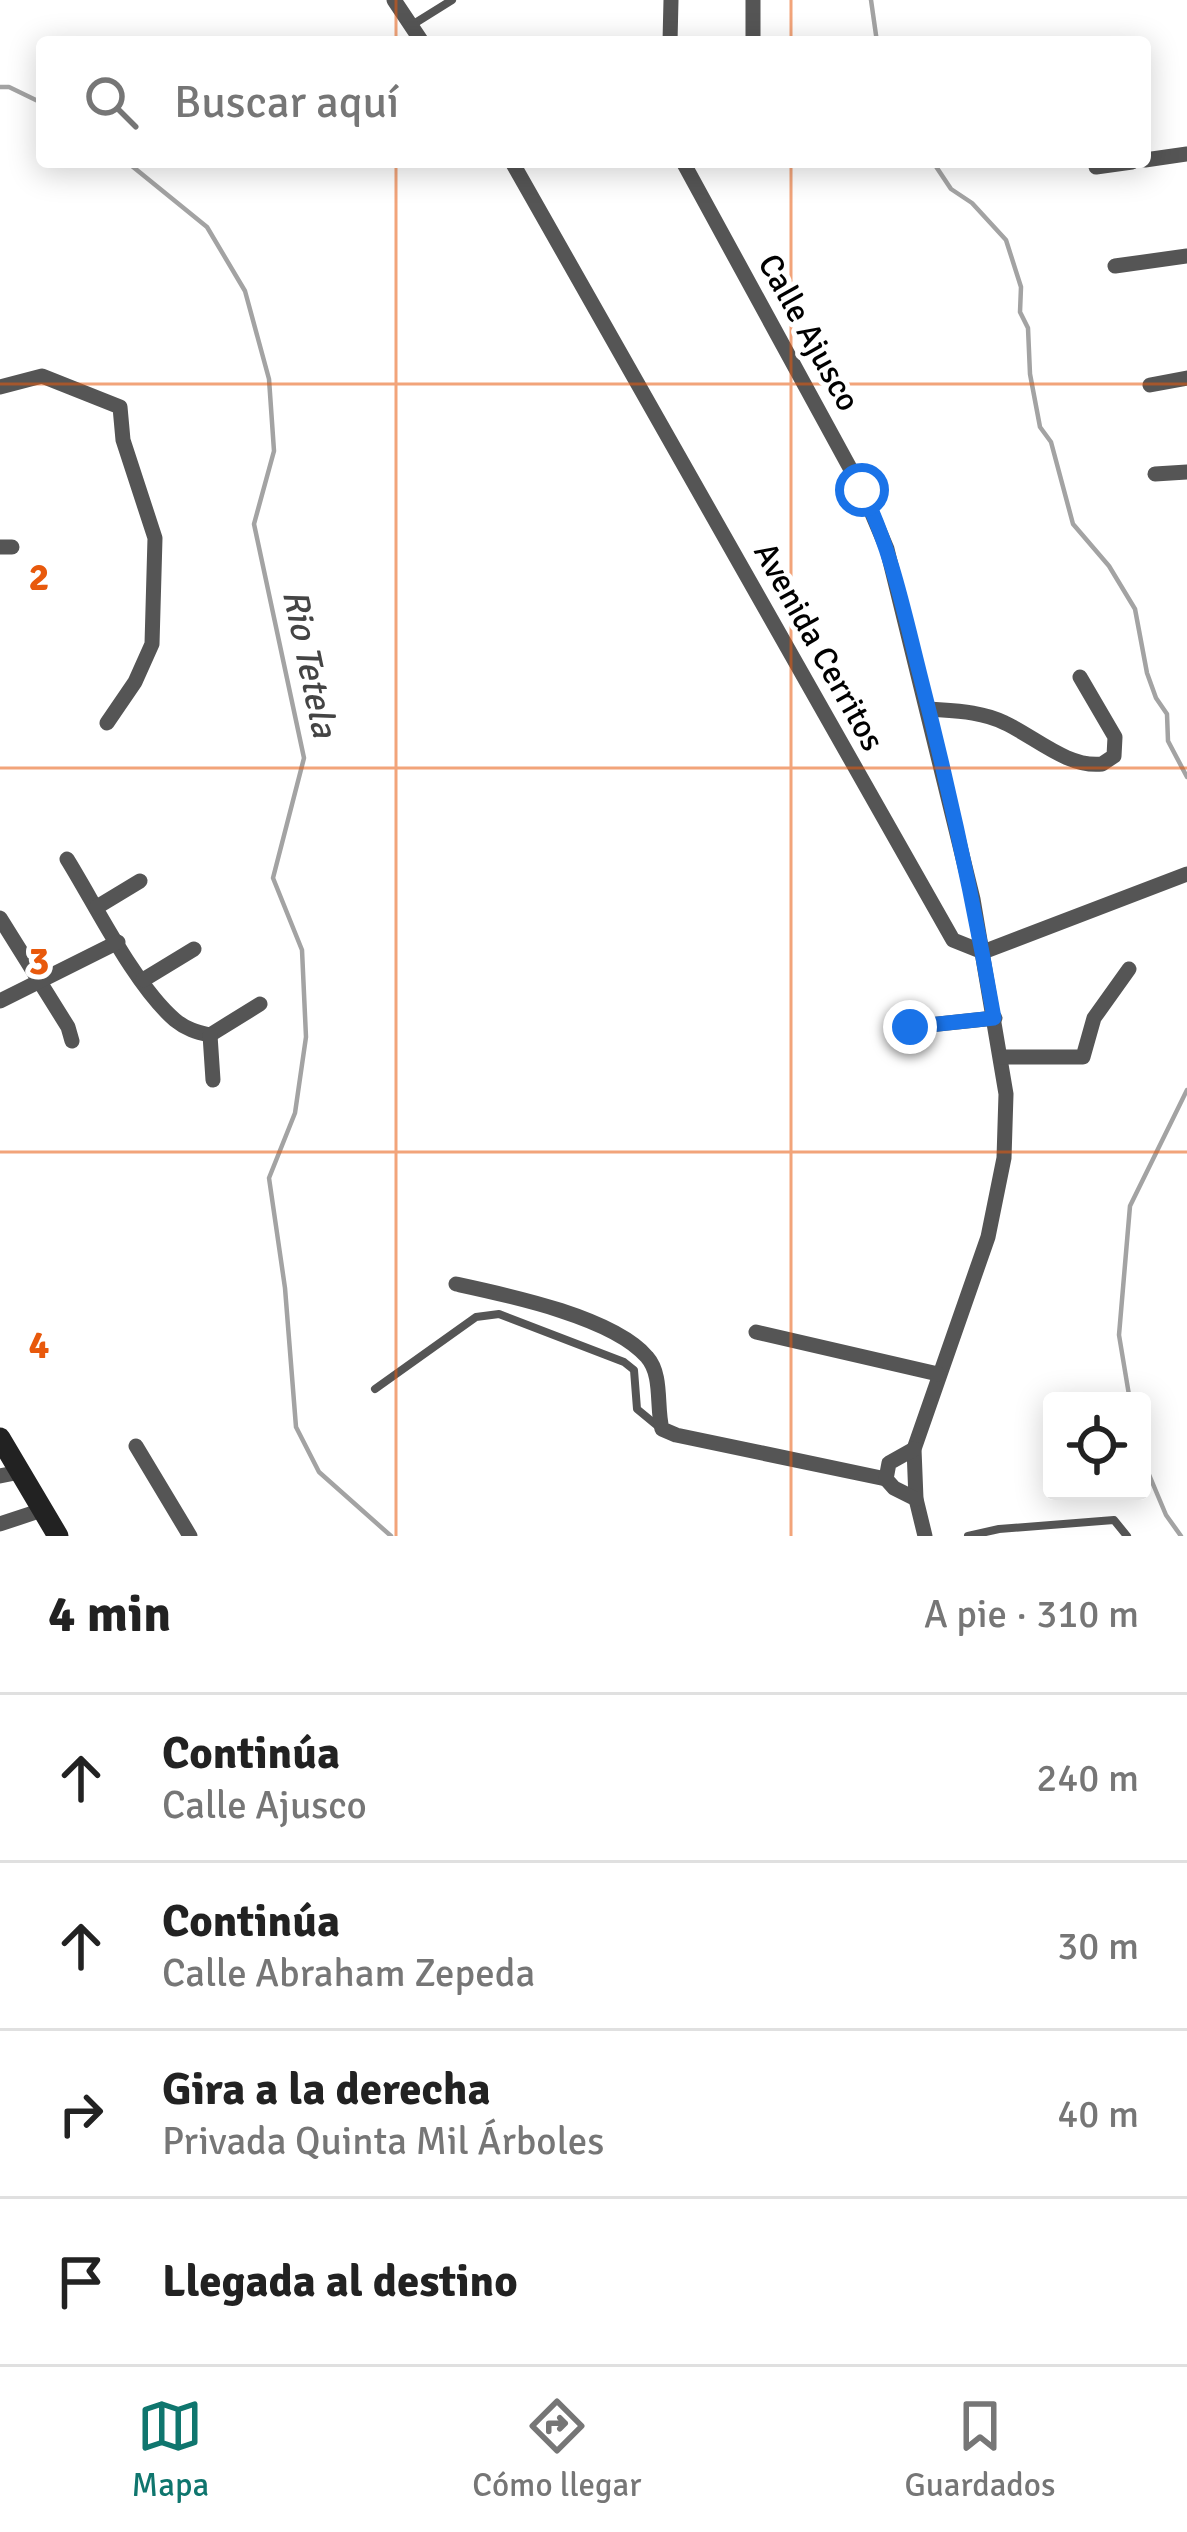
<!DOCTYPE html>
<html lang="es">
<head>
<meta charset="utf-8">
<style>
  body { margin:0; font-family:Signika,sans-serif; background:#f2f2f2; color:#222 }
  .controls { position:absolute; right:36px; bottom:36px; display:grid; overflow:hidden; border-radius:12px; box-shadow:0 6px 30px #0003 }
  .controls button { width:108px; height:108px; display:grid; place-items:center; padding:0; border:0; border-bottom:3px solid #e0e0e0; background:#fff; color:#222; font:60px sans-serif }
  .stop { position:absolute; width:36px; height:36px; margin:-27px; border:9px solid #1a73e8; border-radius:50%; background:#fff }
  .stop.end { background:#1a73e8; border-color:#fff; box-shadow:0 3px 12px #0008 }
  .list { margin:0; padding:0; list-style:none }
  h2 { display:flex; justify-content:space-between; align-items:center; height:156px; margin:0; padding:0 48px; font-size:51px }
  h2 small { font-size:39px; font-weight:400; color:#767676 }
  .list li { display:grid; grid-template-columns:78px 1fr auto; gap:36px; align-items:center; box-sizing:border-box; height:168px; padding:0 48px; border-top:3px solid #e0e0e0 }
  .list b { display:block; font-size:45px; white-space:nowrap }
  .list p { margin:0; font-size:39px; white-space:nowrap; color:#767676 }
  .list em { font-size:39px; font-style:normal; color:#767676 }
  .icon { flex:none; width:66px; height:66px; fill:none; stroke:currentColor; stroke-width:2; stroke-linecap:round; stroke-linejoin:round }
  .map { position:relative; flex:none; width:1187px; height:1536px; overflow:hidden }
  .search { position:absolute; background:#fff; box-shadow:0 6px 30px #0003; left:36px; right:36px; top:36px; height:132px; display:flex; align-items:center; gap:30px; box-sizing:border-box; padding:0 42px; border-radius:12px; color:#767676; font-size:45px }
  .sheet { height:828px; background:#fff }
  nav { display:flex; justify-content:space-around; align-items:center; box-sizing:border-box; height:168px; border-top:3px solid #e0e0e0; background:#fff; font-size:33px; color:#767676 }
  nav a { display:grid; justify-items:center; gap:6px }
  nav .on { color:#0f766e }
  .map>svg:first-child { display:block }
</style>
</head>
<body>
<div class="map">
<svg width="1187" height="1536" viewBox="0 0 1187 1536">
  <rect width="100%" height="100%" fill="#fff"/>
  <g fill="none" stroke-linecap="round" stroke-linejoin="round">
    <!-- stream -->
    <g stroke="#a3a3a3" stroke-width="4.5">
      <polyline points="871,0 877,42"/>
      <polyline points="0,87 9,87 42,103"/>
      <polyline points="127,162 207,227 245,291 269,379 274,451 254,524 304,758 273,878 302,950 306,1037 295,1113 269,1178 285,1288 296,1427 319,1472 391,1536"/>
      <polyline points="933,162 951,189 972,203 1006,240 1021,287 1020,312 1028,328 1030,374 1040,427 1051,442 1073,524 1109,566 1135,609 1147,673 1156,698 1167,714 1168,741 1187,777"/>
      <polyline points="1130,1401 1119,1335 1130,1206 1187,1090"/>
      <polyline points="1142,1458 1166,1515 1181,1536"/>
    </g>
    <!-- lane -->
    <g stroke="#555" stroke-width="8">
      <polyline points="412,25 452,0"/>
      <polyline points="375,1389 476,1317 499,1314 624,1362 634,1370 637,1409 660,1428"/>
      <polyline points="968,1536 999,1529 1114,1520 1127,1536"/>
    </g>
    <!-- street -->
    <g stroke="#555" stroke-width="15">
      <polyline points="394,0 422,42"/>
      <polyline points="670,42 671,0"/>
      <polyline points="753,42 753,0"/>
      <polyline points="1145,160 1187,154"/>
      <polyline points="512,162 953,940 983,952 1187,874"/>
      <polyline points="683,162 862,490 887,549 973,899 1006,1094 1004,1158 988,1237 914,1449 916,1499 925,1536"/>
      <polyline points="1096,167 1132,162"/>
      <polyline points="1115,266 1187,256"/>
      <polyline points="1150,385 1187,378"/>
      <polyline points="0,387 42,376 120,407 123,440 155,538 152,644 135,682 107,723"/>
      <polyline points="1155,474 1187,472"/>
      <polyline points="0,547 12,547"/>
      <path d="M928,709C954,711 981,711 1005,723C1035,737 1068,768 1102,764L1114,756L1115,737L1080,677"/>
      <path d="M67,859C95,904 135,986 175,1020C186,1029 196,1032 210,1035"/>
      <polyline points="97,907 140,881"/>
      <polyline points="0,918 68,1027 72,1041"/>
      <polyline points="143,980 194,949"/>
      <polyline points="0,1001 118,942"/>
      <polyline points="910,1027 995,1018"/>
      <polyline points="210,1035 260,1004"/>
      <polyline points="210,1035 213,1080"/>
      <polyline points="1001,1057 1083,1057 1094,1018 1129,969"/>
      <path d="M456,1284C507,1295 613,1317 647,1357C663,1375 656,1407 662,1429L676,1435L886,1479"/>
      <polyline points="756,1332 938,1374"/>
      <polyline points="136,1446 190,1536"/>
      <polyline points="914,1449 889,1463 886,1479 894,1488 916,1499"/>
      <polyline points="0,1476 20,1472"/>
      <polyline points="0,1524 42,1510"/>
    </g>
    <!-- secondary -->
    <polyline stroke="#222" stroke-width="21" points="0,1438 58,1536"/>
  </g>
  <g fill="none" stroke-linecap="round" stroke-linejoin="round">
    <!-- route -->
    <path stroke="#1a73e8" stroke-width="15" d="M862,490C891,548 904,612 920,675C949,788 974,903 994,1018L910,1027"/>
  </g>
  <!-- grid -->
  <path fill="none" stroke="#e8590c" stroke-width="3" stroke-opacity="0.55" d="M396,0V42M791,0V42M396,162V1536M791,162V1536M0,384H1187M0,768H1187M0,1152H1187"/>
  <g text-anchor="middle" stroke-width="10" stroke-linejoin="round" paint-order="stroke">
    <!-- street labels -->
    <g font-size="33" fill="#000" stroke="#fff">
      <text transform="translate(810 332) rotate(61)" y="12">Calle Ajusco</text>
      <text transform="translate(820 646) rotate(61)" y="12">Avenida Cerritos</text>
    </g>
    <!-- water labels -->
    <g font-size="36" font-style="italic" fill="#444" stroke="#fff">
      <text transform="translate(311 663) rotate(78)" y="13">Rio Tetela</text>
    </g>
  </g>
  <g font-size="39" text-anchor="middle" font-weight="bold" fill="#e8590c" stroke="#fff" stroke-width="10" stroke-linejoin="round" paint-order="stroke">
    <text x="39" y="590">2</text>
    <text x="39" y="974">3</text>
    <text x="39" y="1358">4</text>
  </g>
</svg>
<div class="controls">
<button><svg class="icon" aria-label="locate" viewBox="0 0 24 24"><circle cx="12" cy="12" r="6"/><path d="M12 2v4M12 18v4M2 12h4M18 12h4"/></svg></button>
</div>
<div class="stop" style="left:862px;top:490px"></div>
<div class="stop end" style="left:910px;top:1027px"></div>
<div class="search"><svg class="icon" aria-label="search" viewBox="0 0 24 24"><circle cx="10" cy="10" r="6"/><path d="M15 15l6 6"/></svg>Buscar aquí</div>
</div>
<section class="sheet">
<h2>4 min<small>A pie · 310 m</small></h2>
<ul class="list">
<li><svg class="icon" aria-label="ahead" viewBox="0 0 24 24"><path d="M12 20V5M6 11l6-6 6 6"/></svg><div><b>Continúa</b><p>Calle Ajusco</p></div><em>240 m</em></li>
<li><svg class="icon" aria-label="ahead" viewBox="0 0 24 24"><path d="M12 20V5M6 11l6-6 6 6"/></svg><div><b>Continúa</b><p>Calle Abraham Zepeda</p></div><em>30 m</em></li>
<li><svg class="icon" aria-label="right" viewBox="0 0 24 24"><path d="M7 20v-9h11M14 6l5 5-5 5"/></svg><div><b>Gira a la derecha</b><p>Privada Quinta Mil Árboles</p></div><em>40 m</em></li>
<li><svg class="icon" aria-label="arrive" viewBox="0 0 24 24"><path d="M6 21V4h12l-3 4 3 4H6"/></svg><div><b>Llegada al destino</b></div></li>
</ul>
</section>
<nav>
<a class="on"><svg class="icon" aria-label="map" viewBox="0 0 24 24"><path d="M3 6l6-2 6 2 6-2v14l-6 2-6-2-6 2zM9 4v14M15 6v14"/></svg>Mapa</a>
<a><svg class="icon" aria-label="directions" viewBox="0 0 24 24"><path d="M12 3l9 9-9 9-9-9zM9 14v-3h6M13 9l2 2-2 2"/></svg>Cómo llegar</a>
<a><svg class="icon" aria-label="saved" viewBox="0 0 24 24"><path d="M7 4h10v16l-5-4-5 4z"/></svg>Guardados</a>
</nav>
</body>
</html>
